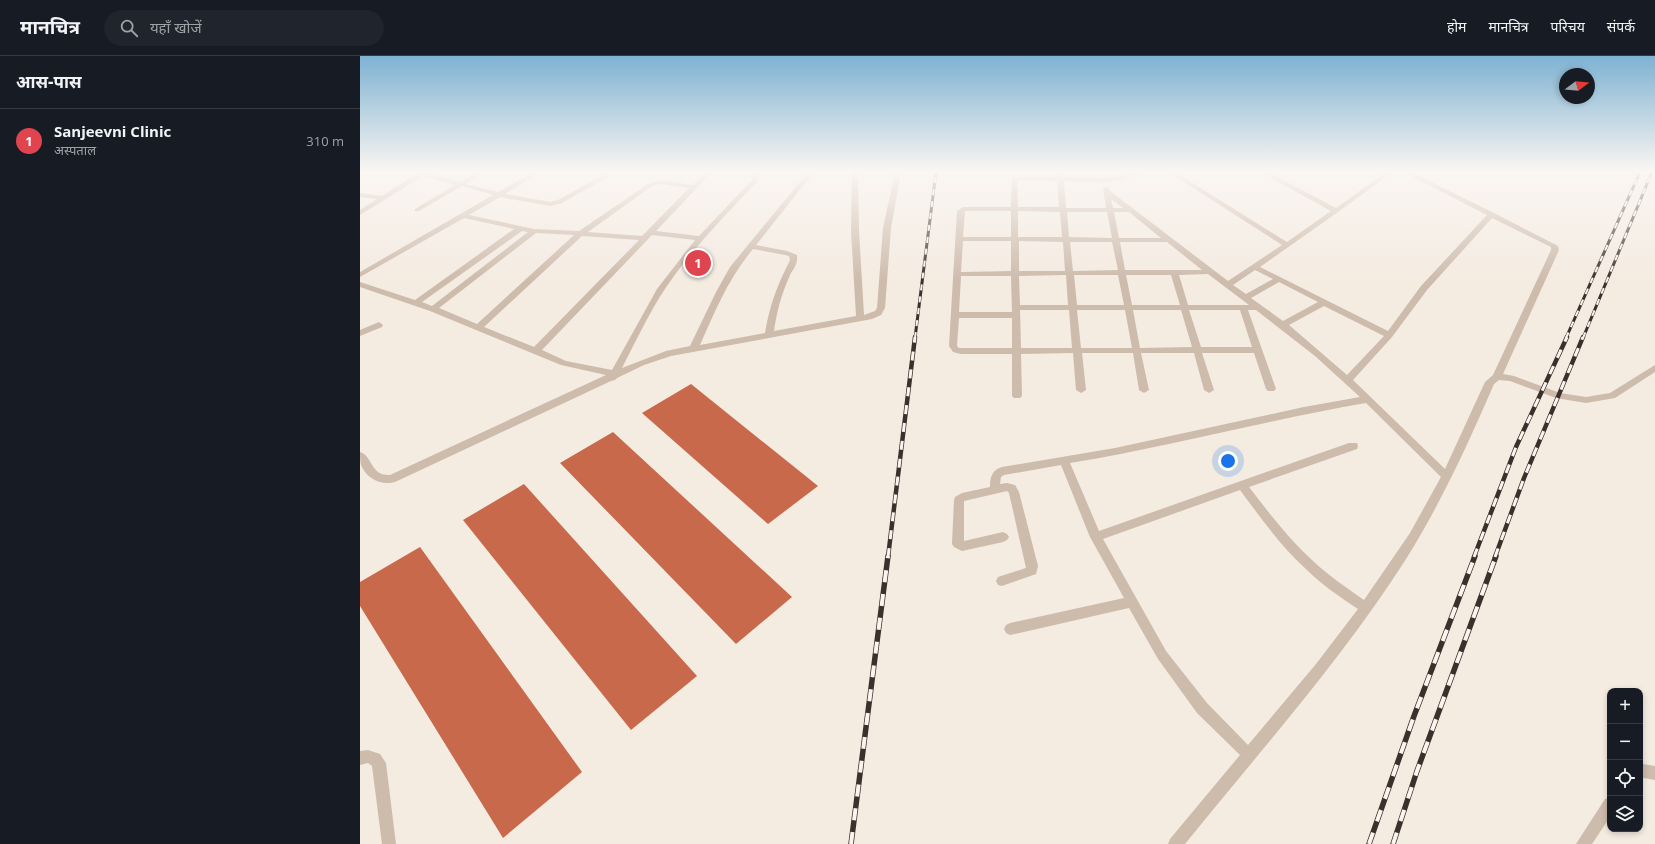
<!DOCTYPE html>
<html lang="hi">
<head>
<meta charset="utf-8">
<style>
  body { margin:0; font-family:"Open Sans","Noto Sans Devanagari",sans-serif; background:#20242c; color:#f1f3f6 }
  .controls { position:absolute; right:12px; bottom:12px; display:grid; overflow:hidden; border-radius:8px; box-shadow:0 2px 6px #0003 }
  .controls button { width:36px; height:36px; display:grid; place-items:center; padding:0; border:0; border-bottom:1px solid #363941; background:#171b24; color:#f1f3f6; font:20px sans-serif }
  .compass { position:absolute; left:1199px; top:12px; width:36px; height:36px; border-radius:50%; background:#171b24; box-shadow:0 2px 6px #0003; rotate:74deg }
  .you { position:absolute; left:868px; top:405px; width:14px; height:14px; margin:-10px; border:3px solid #fff; border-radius:50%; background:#1a73e8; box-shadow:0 0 0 6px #1a73e833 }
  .badge { display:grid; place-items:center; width:26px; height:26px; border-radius:50%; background:#db2777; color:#fff; font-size:13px; font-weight:700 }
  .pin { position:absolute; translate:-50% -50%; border:2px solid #fff; box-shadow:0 1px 4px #0006 }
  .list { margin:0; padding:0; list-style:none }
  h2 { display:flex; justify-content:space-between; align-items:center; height:52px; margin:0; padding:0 16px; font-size:17px }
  h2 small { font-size:13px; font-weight:400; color:#9ea1a6 }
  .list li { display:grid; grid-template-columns:26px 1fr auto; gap:12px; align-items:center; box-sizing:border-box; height:64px; padding:0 16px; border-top:1px solid #363941 }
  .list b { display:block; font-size:15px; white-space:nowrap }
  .list p { margin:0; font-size:13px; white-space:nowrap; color:#9ea1a6 }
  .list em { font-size:13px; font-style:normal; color:#9ea1a6 }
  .icon { flex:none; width:22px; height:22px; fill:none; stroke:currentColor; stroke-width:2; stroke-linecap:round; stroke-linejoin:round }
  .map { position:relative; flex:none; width:1295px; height:788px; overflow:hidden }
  header { display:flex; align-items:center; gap:24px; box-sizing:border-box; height:56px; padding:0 20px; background:#171b24; border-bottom:1px solid #363941 }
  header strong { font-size:19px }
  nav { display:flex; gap:22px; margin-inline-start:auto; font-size:14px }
  .search { width:280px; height:36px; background:#20242c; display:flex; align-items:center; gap:10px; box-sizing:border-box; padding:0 14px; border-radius:22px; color:#9ea1a6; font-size:15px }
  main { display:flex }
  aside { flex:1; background:#171b24 }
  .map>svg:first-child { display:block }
</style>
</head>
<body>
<header>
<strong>मानचित्र</strong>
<div class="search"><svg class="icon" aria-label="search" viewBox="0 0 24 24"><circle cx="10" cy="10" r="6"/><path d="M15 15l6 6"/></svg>यहाँ खोजें</div>
<nav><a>होम</a><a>मानचित्र</a><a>परिचय</a><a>संपर्क</a></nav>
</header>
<main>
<aside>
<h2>आस-पास<small></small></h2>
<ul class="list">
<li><span class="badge" style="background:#e0444e">1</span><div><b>Sanjeevni Clinic</b><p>अस्पताल</p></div><em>310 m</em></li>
</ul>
</aside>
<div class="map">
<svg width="1295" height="788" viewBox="0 0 1295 788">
  <rect width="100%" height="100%" fill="#f4ebe1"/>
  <!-- building -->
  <g fill="#c8694b">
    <polygon points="331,328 458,430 408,468 282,357"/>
    <polygon points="253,376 432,541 376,588 200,407"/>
    <polygon points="164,428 337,620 271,674 103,464"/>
    <polygon points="60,491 222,716 143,782 0,550 0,526"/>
  </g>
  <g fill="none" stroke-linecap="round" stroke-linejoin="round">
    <!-- minor -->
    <g fill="#cdbbac" fill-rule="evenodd">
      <path d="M59,116H67L100,126L117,116H124L106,128L138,136L174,116H181L145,138L191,146L198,144L243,119L242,116H249L248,121L202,147L191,150L140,141L109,159L174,173L219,175L288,128L300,124L333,129L346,116H352L296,175L339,180L392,124V116H398L399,121L397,126C368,156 339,186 314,220C293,248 278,281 262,312L306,295L330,290L356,236L370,211L448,116H454L396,189L427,195L437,199C438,206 435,211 431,217C422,236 417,254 414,275L496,260L491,175L492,116H498L499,175L504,259L515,255L517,252L523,172L535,116H541L531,172L525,252L521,259L512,263L311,300L284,309L257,322L255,324L251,325L35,426C21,430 6,422 1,409C0,405 0,400 0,396C13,400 10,420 30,419L246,319L201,309L70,255L0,231V226L55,244L154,173L104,162L0,221V216L133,139L102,130L59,155H55V153L95,129L63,120L0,159V154L17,143L0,141V137L22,140ZM300,128L329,132L282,180L228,176L292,130ZM162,175L168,176L72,250L62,246ZM176,177L214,179L117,268L79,252ZM292,179L335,184L297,233L252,314L206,305L182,294ZM222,180L279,184L174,291L124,271ZM393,193L425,199L429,200L430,204C417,230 410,248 405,277L340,289C356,253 368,223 393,193Z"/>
      <path d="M695,116H701L703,121C717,121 732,123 746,122C760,120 773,116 786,116L785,117L761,124L744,126L704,125L706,152H746L743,132L748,131L750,135L868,225L922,189L808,116H815L927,186L971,155L900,116H908L976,152L1026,116H1033L978,156L900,211L1028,275L1061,230L1127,159L1043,116H1051L1134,157L1198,190L1199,194L1143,318L1154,320L1200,337L1226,341L1250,337L1295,309V316L1255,342L1226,347L1196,342L1150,325L1139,324L1134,328C1108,388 1081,447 1046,503C981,605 900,695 825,788H808L810,783L880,699L837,657L798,603L769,552L650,579L646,577L644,573L646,569L650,567L764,542L730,481L701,409L644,419L641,421L640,428L647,427L655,429L659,436L678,510L676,518L642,530L638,529L636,525L638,521L666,512L649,437L647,435L604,445V485L643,476L647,478L649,481L647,484L643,486L602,495L594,491L592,488L594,444L595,441L602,437L630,431C630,421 632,414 642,411L755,392L944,351L1000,341L955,300L896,254H888L916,333L914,335H908L906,333L894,297H842L854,334L849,337L844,334L834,297H781L789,334L784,337L779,334L773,297H722L726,334L721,337L716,334L713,297L661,298L662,340L660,342H654L652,340V298H601L593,296L589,290L597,155L603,151H651L652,121H696ZM657,124L697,125L699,151H658ZM751,143L763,152H753ZM605,155H651V181H603ZM658,155L700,156L702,181H658ZM707,156H747L752,182L709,181ZM754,156H769L801,182H759ZM1132,162L1191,191V194L1133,319L1125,326L1085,413L993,324L1032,281L1067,234ZM603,185H651V215L601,216ZM659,185L703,186L705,215H659ZM710,186H752L758,214L713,215ZM760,186H807L842,214H765ZM895,214L913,223L886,238L873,229ZM848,218L889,249H828L819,219ZM706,219L708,249H660L659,220ZM714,219H758L764,249H717ZM766,219H811L820,249H772ZM601,220H651L652,256H599ZM919,226L958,246L923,265L891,242ZM964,250L1024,280L987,319L929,269ZM660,254H709L712,292H661ZM717,254H765L772,292H721ZM773,254H821L832,291L780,292ZM829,254H880L892,291H841ZM599,262H652V292H599L597,290ZM1006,347L1081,421L1050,477L1004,544C987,532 969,520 953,505C929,483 909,457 889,431L997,393L998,390L997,387H989L739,475L710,407C809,391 907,364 1006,347ZM880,434C901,462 921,491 947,514C962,529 980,541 998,553L956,608L888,689L847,647L806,595L743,483Z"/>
      <polygon points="19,266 23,269 22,271 0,280 0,274"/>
      <polygon points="8,694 20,698 26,707 36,788 22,788 12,710 8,707 0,709 0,695"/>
      <polygon points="1283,708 1295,710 1295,724 1284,722 1280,724 1280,709"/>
      <polygon points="1250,741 1250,761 1232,788 1216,788 1245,743"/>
    </g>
    <!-- rail-far2 casing -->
    <g stroke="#3b302b" stroke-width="3">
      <g id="rail-far2">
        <polyline points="555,282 576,116"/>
        <polyline points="1206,282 1280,116"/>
        <polyline points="1223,282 1292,116"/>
      </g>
    </g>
    <!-- rail-far1 casing -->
    <g stroke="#3b302b" stroke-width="4.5">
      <g id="rail-far1">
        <polyline points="528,501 555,281"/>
        <polyline points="1114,501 1156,391 1207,281"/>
        <polyline points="1135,501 1164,422 1223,281"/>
      </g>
    </g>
    <!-- rail casing -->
    <g stroke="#3b302b" stroke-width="5.5">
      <g id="rail">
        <polyline points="491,788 528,500"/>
        <polyline points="1009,788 1054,660 1115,500"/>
        <polyline points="1033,788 1057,715 1136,500"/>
      </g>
    </g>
    <!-- rail-far2 -->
    <use href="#rail-far2" stroke="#fbf5ee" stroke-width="2" stroke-dasharray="6" stroke-linecap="butt"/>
    <!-- rail-far1 -->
    <use href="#rail-far1" stroke="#fbf5ee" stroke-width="3" stroke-dasharray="9" stroke-linecap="butt"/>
    <!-- rail -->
    <use href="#rail" stroke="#fbf5ee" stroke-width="4" stroke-dasharray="12" stroke-linecap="butt"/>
  </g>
  <!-- sky -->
  <linearGradient id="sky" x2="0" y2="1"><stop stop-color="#7eb2d2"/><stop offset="0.51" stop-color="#faf6f2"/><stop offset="1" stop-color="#faf6f2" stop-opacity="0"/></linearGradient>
  <rect width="1295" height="226" fill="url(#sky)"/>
</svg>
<div class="controls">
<button>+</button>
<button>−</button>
<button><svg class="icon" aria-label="locate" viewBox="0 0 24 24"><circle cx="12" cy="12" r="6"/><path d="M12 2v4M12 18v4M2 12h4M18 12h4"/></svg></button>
<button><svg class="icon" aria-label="layers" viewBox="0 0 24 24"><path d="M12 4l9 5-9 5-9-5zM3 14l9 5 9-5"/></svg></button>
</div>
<svg class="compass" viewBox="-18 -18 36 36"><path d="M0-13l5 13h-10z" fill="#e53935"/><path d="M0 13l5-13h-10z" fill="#9ea1a6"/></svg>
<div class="you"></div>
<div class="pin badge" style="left:338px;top:207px;background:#e0444e">1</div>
</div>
</main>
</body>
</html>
